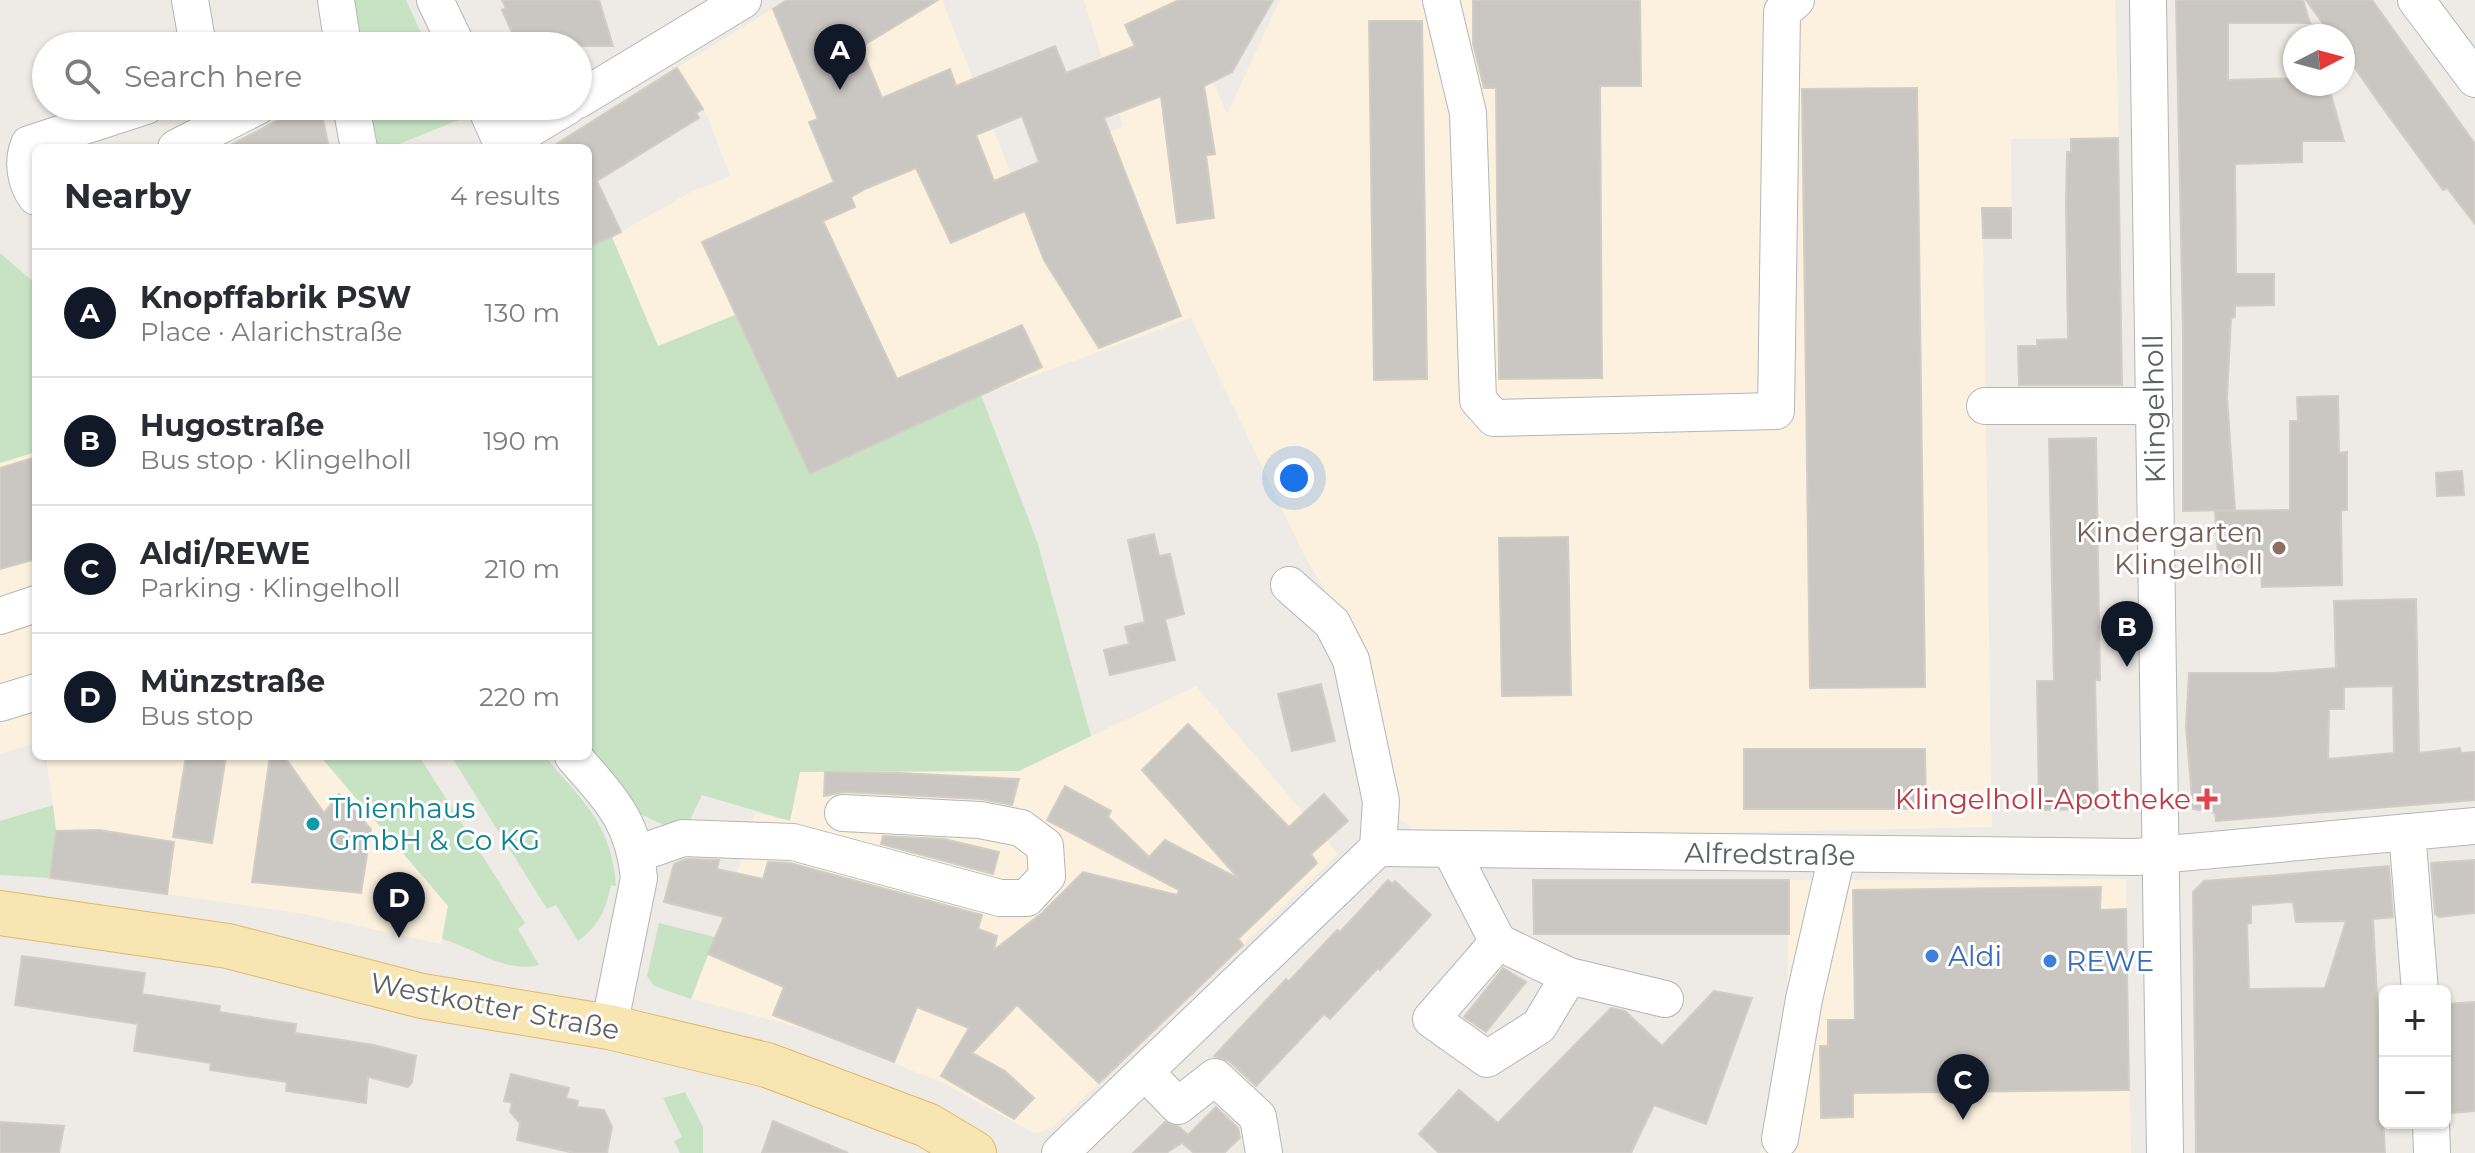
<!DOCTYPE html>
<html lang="en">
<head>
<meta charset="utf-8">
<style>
  body { margin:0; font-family:Montserrat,sans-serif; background:#f7f7f7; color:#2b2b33 }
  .controls { position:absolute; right:24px; bottom:24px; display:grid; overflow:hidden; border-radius:12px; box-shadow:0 2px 6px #0004 }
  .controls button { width:72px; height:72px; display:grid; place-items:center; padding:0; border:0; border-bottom:2px solid #e1e1e2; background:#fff; color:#2b2b33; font:40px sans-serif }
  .compass { position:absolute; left:2283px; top:24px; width:72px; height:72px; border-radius:50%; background:#fff; box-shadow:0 2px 6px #0004; rotate:84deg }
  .you { position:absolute; left:1294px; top:478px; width:28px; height:28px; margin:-20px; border:6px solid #fff; border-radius:50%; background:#1a73e8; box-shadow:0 0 0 12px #1a73e833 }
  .badge { display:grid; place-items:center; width:52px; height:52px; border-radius:50%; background:#111827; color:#fff; font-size:26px; font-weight:700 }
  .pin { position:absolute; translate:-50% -66px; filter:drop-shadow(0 2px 4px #0008) }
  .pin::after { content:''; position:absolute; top:42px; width:28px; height:24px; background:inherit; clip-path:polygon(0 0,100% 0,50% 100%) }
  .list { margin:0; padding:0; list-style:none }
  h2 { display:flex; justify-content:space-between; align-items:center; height:104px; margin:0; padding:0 32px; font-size:34px }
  h2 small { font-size:26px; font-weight:400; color:#7c7c81 }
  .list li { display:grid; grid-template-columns:52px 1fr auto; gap:24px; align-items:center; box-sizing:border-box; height:128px; padding:0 32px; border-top:2px solid #e1e1e2 }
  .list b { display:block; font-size:30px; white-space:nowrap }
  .list p { margin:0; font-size:26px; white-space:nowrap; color:#7c7c81 }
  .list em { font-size:26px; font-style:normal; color:#7c7c81 }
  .icon { flex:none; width:44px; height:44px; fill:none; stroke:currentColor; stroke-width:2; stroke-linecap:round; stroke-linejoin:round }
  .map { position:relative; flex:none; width:2475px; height:1153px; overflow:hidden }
  .search { position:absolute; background:#fff; box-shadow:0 2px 6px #0004; left:32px; top:32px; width:560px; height:88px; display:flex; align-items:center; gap:20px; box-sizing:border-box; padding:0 28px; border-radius:44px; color:#7c7c81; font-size:30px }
  .panel { position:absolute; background:#fff; box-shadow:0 2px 6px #0004; left:32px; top:144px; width:560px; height:616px; border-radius:12px }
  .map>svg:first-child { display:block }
</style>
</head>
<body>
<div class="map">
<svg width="2475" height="1153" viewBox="0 0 2475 1153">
  <rect width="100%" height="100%" fill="#eeebe6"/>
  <!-- commercial -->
  <g fill="#fbf1de">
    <polygon points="786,0 942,0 1011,174 1123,126 1084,0 1178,0 1227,114 1280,0 2115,0 2119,138 2011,139 2012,238 1983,239 1992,827 1426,839 1392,813 1354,636 1306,559 1191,318 981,395 810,473 735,315 658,347 612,237 689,193 730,176 707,115 677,68"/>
    <polygon points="36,452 36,743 0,754 0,463"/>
    <polygon points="1196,686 1338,854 1051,1129 1034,1133 943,1083 817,1032 691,999 732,891 755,813 790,821 800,772 1019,771"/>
    <polygon points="46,756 320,756 448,906 441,944 304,914 167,894 173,842 99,830 56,831"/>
    <polygon points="2126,879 2131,1153 1760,1153 1786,1061 1789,880"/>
  </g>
  <!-- green -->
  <g fill="#c7e3c4">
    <polygon points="354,0 406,0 427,46 362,46"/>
    <polygon points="371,106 455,106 461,119 389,148 378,148"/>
    <polygon points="612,237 658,346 735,315 810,473 981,395 1037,541 1091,736 1019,771 800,772 790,821 702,795 690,820 677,831 638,813 588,748 588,249"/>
    <polygon points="0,253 36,284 36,452 0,463"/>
    <path d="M320,756H419L525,923L518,929L539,965C504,974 475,948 442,939L448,906Z"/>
    <path d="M451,756H545C583,802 612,824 616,886L611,885C605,911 600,925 578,941L556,905L547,909Z"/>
    <polygon points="53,805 56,831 50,878 0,875 0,821"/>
    <polygon points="659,923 715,937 691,999 654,986 647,976"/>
    <polygon points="685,1092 703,1127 703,1153 680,1153 674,1141 682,1137 663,1098"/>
  </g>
  <!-- building -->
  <g fill="#cac6c2" stroke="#d2cdc4" stroke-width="2" fill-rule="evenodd">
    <polygon points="502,0 599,0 613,46 518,46 502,10 506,8"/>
    <path d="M787,0H938L861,47L882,98L950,69L956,86L1055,46L1066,73L1135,46L1125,25L1179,0H1273L1232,72L1204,86L1215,154L1206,155L1214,218L1177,223L1161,96L1104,118L1181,316L1099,348L1044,260L1025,211L951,243L916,168L867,188L851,197L855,207L823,221L897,379L1022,325L1042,367L810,474L702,242L834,182L809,122L818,119L773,9ZM1022,116L1039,162L994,181L976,135Z"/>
    <polygon points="1473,0 1640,0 1641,86 1600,86 1602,378 1499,379 1496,88 1484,88 1473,44"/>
    <polygon points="2176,0 2303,0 2310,23 2228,23 2228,80 2295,78 2295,84 2328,84 2344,141 2302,141 2302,162 2235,164 2236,274 2274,274 2274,305 2235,306 2235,317 2231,318 2227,398 2235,510 2183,511 2183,332"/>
    <polygon points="2306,0 2372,0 2475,144 2475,224 2447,188 2443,190 2382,107 2343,51 2343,36 2332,36"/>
    <polygon points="1369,21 1422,21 1427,379 1374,380"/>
    <polygon points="677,68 703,109 696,113 699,118 597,181 621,232 588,248 588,148 550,148"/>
    <polygon points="1917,88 1925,687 1810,688 1802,89"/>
    <polygon points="305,106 320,106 329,148 225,148"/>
    <polygon points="2118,138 2122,385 2019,385 2018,346 2037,346 2037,340 2068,339 2066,204 2067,152 2071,152 2071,139"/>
    <polygon points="1982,208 2011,208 2011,238 1983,238"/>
    <polygon points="2338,396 2339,453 2347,452 2347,510 2341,510 2342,585 2262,587 2261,564 2219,570 2215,511 2290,510 2290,421 2298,421 2297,397"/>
    <polygon points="2096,438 2100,680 2095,680 2098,809 2039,810 2037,681 2054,681 2049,439"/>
    <polygon points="36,457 36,559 0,569 0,468"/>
    <polygon points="2462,471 2464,495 2437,496 2436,473"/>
    <polygon points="1154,534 1159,556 1170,554 1184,614 1165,619 1175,660 1110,675 1104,650 1129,644 1125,627 1145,622 1128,540"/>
    <polygon points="1568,537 1571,695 1502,696 1499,538"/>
    <path d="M2416,599L2419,753L2460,748L2461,753L2475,752V800L2216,821L2215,813L2193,809L2186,727L2189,673H2274L2336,668L2334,601ZM2393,686L2394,753L2328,759L2329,709H2344V687Z"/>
    <polygon points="1321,684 1335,741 1292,751 1278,694"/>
    <polygon points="1188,724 1289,827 1324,794 1348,821 1311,854 1317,863 1238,939 1243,945 1099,1083 1017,1005 972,1053 1005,1071 1034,1098 1014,1119 941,1076 969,1028 917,1007 894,1062 773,1015 784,987 708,954 724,917 664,902 674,864 686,859 719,860 717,869 763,879 768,862 790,863 982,915 978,929 997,936 994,950 1042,913 1083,872 1177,895 1179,890 1047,820 1065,786 1111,811 1108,817 1149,857 1165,840 1239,879 1142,770"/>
    <polygon points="1744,749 1925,749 1926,809 1744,809"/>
    <polygon points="186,756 226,756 212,843 173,837"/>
    <polygon points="270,756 284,756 324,813 339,794 371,829 361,893 252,882"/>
    <polygon points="825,772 900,773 1019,779 1012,805 981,799 844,792 824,796"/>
    <polygon points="99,830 174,842 167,894 50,878 56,831"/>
    <polygon points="883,836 944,839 999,852 993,874 881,844"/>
    <polygon points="2475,860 2475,913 2439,917 2435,914 2431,863"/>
    <path d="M2389,866L2393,917L2373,919L2385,1153H2196L2193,892L2204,881ZM2293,902L2296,922L2346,921L2325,988L2249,989L2247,924L2251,923V905Z"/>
    <polygon points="1388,880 1392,884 1395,881 1431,915 1380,970 1378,968 1330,1019 1324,1014 1256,1086 1229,1061 1214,1056 1286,979 1289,981 1337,930 1340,932"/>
    <polygon points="1533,880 1789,880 1789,934 1534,934"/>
    <polygon points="2101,887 2100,910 2126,909 2129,1090 1853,1093 1853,1117 1821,1118 1820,1046 1828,1046 1828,1020 1855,1020 1853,890"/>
    <polygon points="22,956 145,973 142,994 220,1006 219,1012 296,1024 295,1033 374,1045 416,1056 412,1082 408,1087 368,1077 366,1103 286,1091 287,1082 210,1070 211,1063 134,1051 138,1024 15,1005"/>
    <polygon points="1503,968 1526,982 1486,1032 1464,1017"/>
    <polygon points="1714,991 1752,998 1706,1124 1654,1105 1631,1153 1439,1153 1419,1134 1459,1090 1498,1123 1611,1008 1625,1011 1662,1046"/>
    <polygon points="2475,1002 2475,1111 2452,1113 2445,1004"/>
    <polygon points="511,1074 569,1088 566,1098 578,1101 577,1107 604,1110 612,1127 607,1153 574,1153 517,1140 520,1123 510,1112 512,1103 504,1101"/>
    <polygon points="1216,1107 1238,1128 1240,1138 1224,1153 1194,1153 1182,1143 1166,1153 1133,1153 1165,1122 1179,1127 1188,1135"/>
    <polygon points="773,1121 848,1153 762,1153"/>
    <polygon points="0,1122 64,1126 59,1153 0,1153"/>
  </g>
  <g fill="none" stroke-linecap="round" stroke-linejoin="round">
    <!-- minor casing -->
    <g stroke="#b3b6b9" stroke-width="38">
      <g id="minor">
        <polyline points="190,0 198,46"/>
        <polyline points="336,0 343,46"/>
        <polyline points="435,0 457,46"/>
        <polyline points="1441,0 1468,113 1478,400 1494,418 1776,411 1782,12 1796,0"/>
        <polyline points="2148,0 2165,1153"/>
        <polyline points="2416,0 2475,79"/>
        <polyline points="578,100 743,0"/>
        <polyline points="351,106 359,148"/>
        <polyline points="485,106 504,148"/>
        <polyline points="503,145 568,106"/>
        <polyline points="176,148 258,106"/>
        <path d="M36,197C25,182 22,161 29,144L146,106"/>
        <polyline points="1985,406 2154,406"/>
        <polyline points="0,616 36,604"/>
        <polyline points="0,703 36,692"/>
        <path d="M573,756C610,799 633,819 639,878L609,1027"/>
        <polyline points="2407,832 2420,991"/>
        <polyline points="1378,848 2136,857 2475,826"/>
        <polyline points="1450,849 1498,942"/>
        <polyline points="637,854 683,838 793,842 1000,898 1027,898 1047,876 1045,846 1021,828 980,820 843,813"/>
        <polyline points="1569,976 1539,1026 1487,1059 1431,1019 1498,942 1569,976 1665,999"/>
        <polyline points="1145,1072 1178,1106 1215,1077 1258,1117 1264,1153"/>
        <polyline points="2431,1123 2432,1153"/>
        <polyline points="1780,1139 1804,999 1837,855"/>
        <polyline points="1060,1153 1378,848 1381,801 1351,660 1332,623 1289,585"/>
      </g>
    </g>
    <!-- major casing -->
    <g stroke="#e4b769" stroke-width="46">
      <polyline id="major" points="0,913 228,946 422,996 609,1027 767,1065 927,1125 974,1153"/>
    </g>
    <!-- minor -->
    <use href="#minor" stroke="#fff" stroke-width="36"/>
    <!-- major -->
    <use href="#major" stroke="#f7e6b1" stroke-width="44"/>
  </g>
  <!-- markers -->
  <circle fill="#8d6e63" stroke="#fff" stroke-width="3" cx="2279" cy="548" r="8"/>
  <path fill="#e0444e" stroke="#fff" stroke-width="3" d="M2203 787h8v8h8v8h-8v8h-8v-8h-8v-8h8z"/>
  <circle fill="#0f9aa8" stroke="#fff" stroke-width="3" cx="313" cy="824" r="8"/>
  <g fill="#3f7fe0" stroke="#fff" stroke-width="3">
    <circle cx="1932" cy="956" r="8"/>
    <circle cx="2050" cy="961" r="8"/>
  </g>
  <g text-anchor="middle" stroke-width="6" stroke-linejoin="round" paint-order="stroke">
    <!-- street labels -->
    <g font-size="28" fill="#5d6164" stroke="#fff">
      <text transform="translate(2154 409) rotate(-91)" y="10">Klingelholl</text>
      <text transform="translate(1770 854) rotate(1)" y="10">Alfredstraße</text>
      <text transform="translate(495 1006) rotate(11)" y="10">Westkotter Straße</text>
    </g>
    <!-- education labels -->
    <g font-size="28" fill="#785e54" stroke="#fff" text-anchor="end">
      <text x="2263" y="542">Kindergarten<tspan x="2263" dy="32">Klingelholl</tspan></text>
    </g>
    <!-- health labels -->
    <g font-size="28" fill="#be3a42" stroke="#fff" text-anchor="end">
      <text x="2191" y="809">Klingelholl-Apotheke</text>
    </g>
    <!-- culture labels -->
    <g font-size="28" fill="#0d838f" stroke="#fff" text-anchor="start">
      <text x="329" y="818">Thienhaus<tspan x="329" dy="32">GmbH &amp; Co KG</tspan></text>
    </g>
    <!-- shop labels -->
    <g font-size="28" fill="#366cbe" stroke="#fff" text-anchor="start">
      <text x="1948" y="966">Aldi</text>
      <text x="2066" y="971">REWE</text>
    </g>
  </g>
</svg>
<div class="controls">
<button>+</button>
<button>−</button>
</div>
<svg class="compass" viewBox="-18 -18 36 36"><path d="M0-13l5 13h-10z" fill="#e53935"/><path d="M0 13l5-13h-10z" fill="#7c7c81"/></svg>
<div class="you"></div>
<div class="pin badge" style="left:840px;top:90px">A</div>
<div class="pin badge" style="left:2127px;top:667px">B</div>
<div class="pin badge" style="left:1963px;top:1120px">C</div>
<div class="pin badge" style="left:399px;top:938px">D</div>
<div class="search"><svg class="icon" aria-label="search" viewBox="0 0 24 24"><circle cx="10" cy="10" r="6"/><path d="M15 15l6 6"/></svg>Search here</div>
<section class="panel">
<h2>Nearby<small>4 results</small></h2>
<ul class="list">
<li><span class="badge">A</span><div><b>Knopffabrik PSW</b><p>Place · Alarichstraße</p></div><em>130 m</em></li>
<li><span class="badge">B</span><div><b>Hugostraße</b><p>Bus stop · Klingelholl</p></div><em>190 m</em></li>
<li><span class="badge">C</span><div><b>Aldi/REWE</b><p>Parking · Klingelholl</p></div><em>210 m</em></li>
<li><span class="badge">D</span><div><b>Münzstraße</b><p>Bus stop</p></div><em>220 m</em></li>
</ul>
</section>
</div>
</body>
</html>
